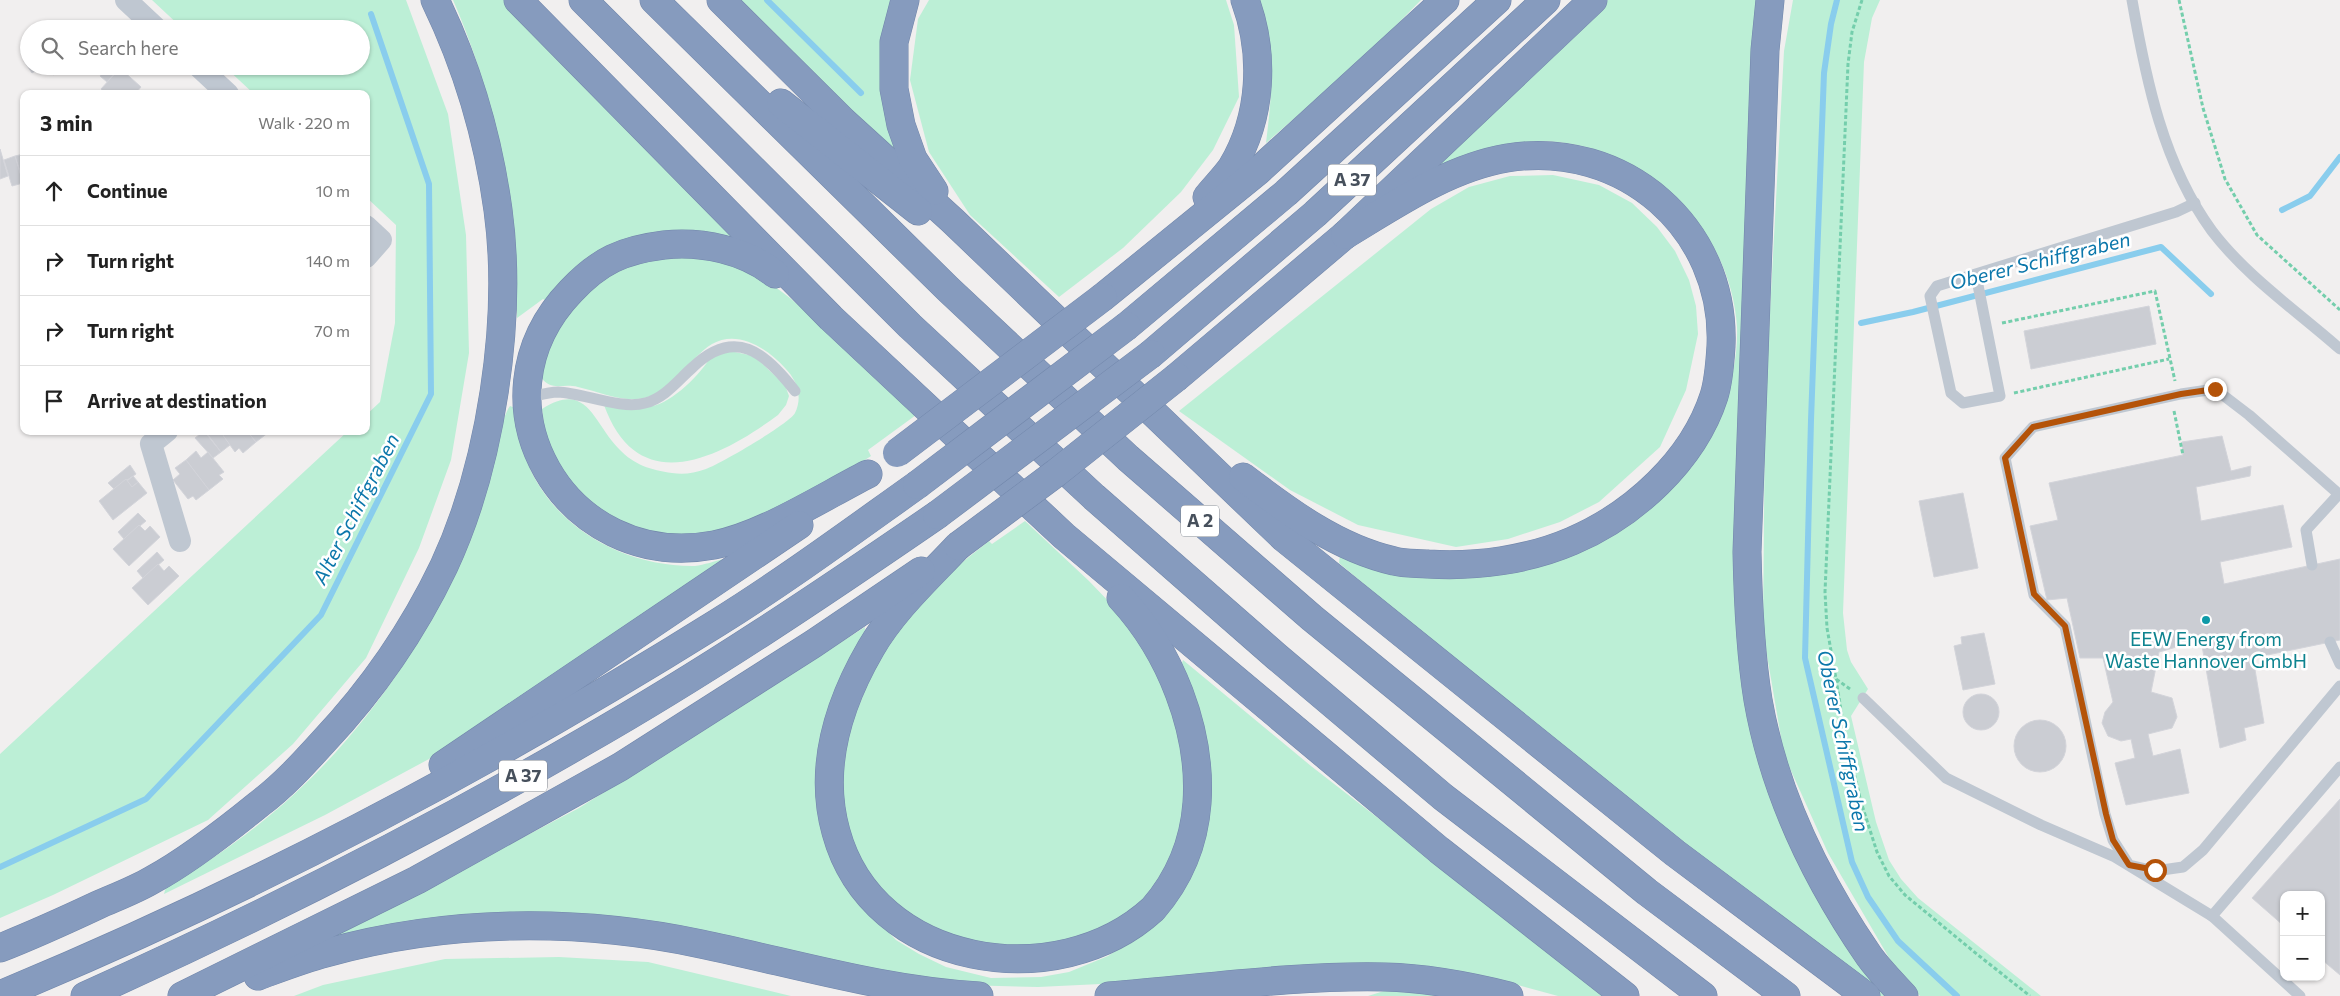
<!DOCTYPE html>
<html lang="en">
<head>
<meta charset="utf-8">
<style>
  body { margin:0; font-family:Commissioner,sans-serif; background:#f2f2f2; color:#222 }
  .controls { position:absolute; right:15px; bottom:15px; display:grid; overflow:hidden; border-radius:10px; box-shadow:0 1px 4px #0004 }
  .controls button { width:45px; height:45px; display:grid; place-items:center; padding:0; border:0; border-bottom:1px solid #e0e0e0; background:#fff; color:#222; font:25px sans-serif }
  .stop { position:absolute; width:15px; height:15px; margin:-11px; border:4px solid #b45309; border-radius:50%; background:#fff }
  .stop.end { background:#b45309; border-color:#fff; box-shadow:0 1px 5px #0008 }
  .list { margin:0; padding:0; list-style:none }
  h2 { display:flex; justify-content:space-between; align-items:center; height:65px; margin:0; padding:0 20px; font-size:21px }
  h2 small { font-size:16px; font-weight:400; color:#767676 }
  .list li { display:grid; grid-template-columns:32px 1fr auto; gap:15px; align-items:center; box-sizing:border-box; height:70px; padding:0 20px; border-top:1px solid #e0e0e0 }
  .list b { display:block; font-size:19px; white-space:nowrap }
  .list em { font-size:16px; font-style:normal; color:#767676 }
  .icon { flex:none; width:28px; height:28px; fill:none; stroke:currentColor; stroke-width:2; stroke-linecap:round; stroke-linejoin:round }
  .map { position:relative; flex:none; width:2340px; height:996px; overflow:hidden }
  .search { position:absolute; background:#fff; box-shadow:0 1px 4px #0004; left:20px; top:20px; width:350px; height:55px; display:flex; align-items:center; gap:12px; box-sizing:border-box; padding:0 18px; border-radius:28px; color:#767676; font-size:19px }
  .panel { position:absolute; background:#fff; box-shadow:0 1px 4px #0004; left:20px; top:90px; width:350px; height:345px; border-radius:10px }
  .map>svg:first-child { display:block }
</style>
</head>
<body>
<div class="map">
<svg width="2340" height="996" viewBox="0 0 2340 996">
  <rect width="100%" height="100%" fill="#f1efef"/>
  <!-- green -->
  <g fill="#bcefd6">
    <polygon points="152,0 406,0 448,114 466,235 469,353 451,460 419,548 366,658 293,744 208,820 53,895 0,918 0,754 348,431 366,431 366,415 380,402 395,323 396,225 366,197 366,94 254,94 224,66 361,66 361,29 183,29"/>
    <path d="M453,0H506L755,251L691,236L548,302L543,299L517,318C513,203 499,106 453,0Z"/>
    <polygon points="731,0 895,0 903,165"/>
    <polygon points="929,0 1226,0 1234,25 1239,97 1213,150 1181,192 1123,248 1059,297 970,215 929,152 910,80 918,19"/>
    <path d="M1258,0H1421L1366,56L1266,143C1272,94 1277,48 1258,0Z"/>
    <path d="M1608,0H1762L1756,733L1894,996H1878L1587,773L1339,563L1340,555L1557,559L1724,405C1732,380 1738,354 1737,327C1731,232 1652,151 1557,142C1515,138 1478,154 1439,166L1438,162L1532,75Z"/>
    <polygon points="1793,0 1880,0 1872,18 1864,62 1843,613 1847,650 1851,662 1868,689 1851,716 1876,822 1889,860 1901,879 1918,898 2041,996 1920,996 1899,975 1828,853 1784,755 1763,632 1765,404 1784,51"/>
    <polygon points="1553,175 1599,185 1632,203 1657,227 1675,251 1689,280 1696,306 1698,334 1686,390 1660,447 1599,502 1560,522 1508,539 1456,547 1358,525 1290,490 1179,411 1431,209 1469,187 1510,176"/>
    <path d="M652,256L712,258L762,277L790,298L825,328L916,415L868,450L871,456L782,514L746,531L671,540L595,511L548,455L542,409C588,380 593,423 619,449C634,465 651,470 672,473C684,475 694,473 706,469C720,464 789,424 795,413C803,397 797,380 785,368C768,349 738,329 712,344C689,358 676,389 648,397C623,404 601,392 578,387C562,383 551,392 541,377L544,348L592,282Z"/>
    <path d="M730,351L754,356L785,385L789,396L786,405L778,415C720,458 638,500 604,405C619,405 637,408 652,406C672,403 702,373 711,356Z"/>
    <path d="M510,406L515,408C518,427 521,446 528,464C555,529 626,567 695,566C704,565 715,561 724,559L693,583L429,759L325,815L164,894L166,887C193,871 220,854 245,835C339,765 418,662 461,553C470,531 479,508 487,486C493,467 500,419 510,406Z"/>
    <polygon points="1025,521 1089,581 1114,607 1140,641 1178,719 1188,793 1177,847 1154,889 1137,908 1075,947 946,943 878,890 852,843 844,813 842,786 848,733 873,670 906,617 955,568 989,541 992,544"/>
    <polygon points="865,627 864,641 825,746 870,913 896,940 919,954 946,967 991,978 1041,977 1069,972 1108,956 1143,932 1187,875 1181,666 1183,660 1311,766 1607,996 1558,996 1481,975 1433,968 1038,987 961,985 860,969 663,927 319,944 579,808"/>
    <polygon points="559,957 648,962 791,996 294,996 323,985 445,959"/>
    <polygon points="1384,991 1461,996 1368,996"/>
  </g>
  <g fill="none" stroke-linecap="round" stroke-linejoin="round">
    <!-- stream -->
    <g stroke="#89cded" stroke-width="6">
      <polyline points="767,0 861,93"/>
      <polyline points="1837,0 1831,24 1824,73 1811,420 1805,658 1852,862 1868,897 1898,941 1957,996"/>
      <polyline points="2282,210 2310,196 2340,157"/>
      <polyline points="1861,323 1913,312 2161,247 2211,294"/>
      <polyline points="0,867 146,799 321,615 431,394 429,184 371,14"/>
    </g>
  </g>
  <!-- building -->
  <g fill="#cbcdd3" stroke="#d3d4da">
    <polygon points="29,57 29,66 43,66 32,73 24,61"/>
    <polygon points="46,66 67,66 53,75"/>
    <polygon points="109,66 121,66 107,82 100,76"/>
    <polygon points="120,68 141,87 135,94 106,94 101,89"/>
    <polygon points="0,149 8,176 0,179"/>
    <polygon points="24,154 24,173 21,174 15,156"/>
    <polygon points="15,156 23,183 12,186 4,160"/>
    <polygon points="2149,306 2156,344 2031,369 2024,331"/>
    <polygon points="204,431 221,452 213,458 195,438"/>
    <polygon points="205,431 220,431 230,445 221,452"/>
    <polygon points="220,431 247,431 256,442 243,453 239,448 235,452"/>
    <polygon points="247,431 269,431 269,432 256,442"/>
    <polygon points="2222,436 2231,471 2251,466 2250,476 2196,487 2201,521 2283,505 2292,547 2220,562 2224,584 2340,559 2340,640 2253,658 2264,723 2244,728 2246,740 2220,748 2201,640 2159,652 2151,692 2172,698 2177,717 2172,728 2148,734 2153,756 2180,749 2189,793 2126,805 2115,763 2135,758 2131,739 2121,741 2108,736 2102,723 2105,712 2113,702 2103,658 2080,658 2067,598 2047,600 2030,526 2058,520 2049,483 2183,455 2182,442"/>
    <polygon points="196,451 201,458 208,452 224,472 219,475 223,479 209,490 186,460"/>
    <polygon points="186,460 209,490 196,500 193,496 188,499 173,480 180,474 175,468"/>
    <polygon points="130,465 136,474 114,489 108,483"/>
    <polygon points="133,476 138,482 132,487 127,481"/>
    <polygon points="126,479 132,487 138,482 147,493 113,520 99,501"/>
    <polygon points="1963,493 1978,568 1934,577 1919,501"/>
    <polygon points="138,513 146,521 124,539 118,532"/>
    <polygon points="139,525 145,531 150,526 160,537 129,566 113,549"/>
    <polygon points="157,552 164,560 143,578 137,571"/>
    <polygon points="158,564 164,571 169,566 179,576 148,605 132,588"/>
    <polygon points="1984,633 1995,684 1963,690 1954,646 1962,644 1961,637"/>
    <circle cx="1981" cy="712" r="18"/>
    <circle cx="2040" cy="746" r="26"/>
    <polygon points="2340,799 2340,975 2321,959 2321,895 2284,895 2284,926 2252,898"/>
  </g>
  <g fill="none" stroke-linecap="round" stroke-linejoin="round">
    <!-- highway casing -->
    <g stroke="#7186aa" stroke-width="29">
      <g id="highway">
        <polyline points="518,0 831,318 1064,536 1439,850 1625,996"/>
        <polyline points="583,0 910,326 1094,497 1277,657 1443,797 1703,996"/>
        <polyline points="654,0 948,289 1128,458 1312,618 1647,892 1786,996"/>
        <polyline points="721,0 843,121 953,221 1284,538 1675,853 1866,996"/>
        <polyline points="905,0 894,42 894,89 901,125 913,159 934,191"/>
        <path d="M1770,0L1765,50L1747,552C1748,602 1750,651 1758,700C1774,792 1816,879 1869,956C1879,970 1892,983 1904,996"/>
        <polyline points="781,103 918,211"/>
        <path d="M1207,197C1215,187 1225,177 1232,167C1262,117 1265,54 1245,0"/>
        <path d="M775,274C745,250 702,241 664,245C623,250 599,261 571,291C465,401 565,573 714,545C764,535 821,498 868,474"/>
        <polyline points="1103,297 1257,172 1445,0"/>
        <polyline points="1127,326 1286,193 1497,0"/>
        <polyline points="1151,354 1315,214 1546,0"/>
        <polyline points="1177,377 1345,235 1593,0"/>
        <path d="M1243,477C1289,512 1337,548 1394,561C1405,564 1417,563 1428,564C1476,567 1528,560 1572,541C1633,515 1693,461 1714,396C1719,380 1720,362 1721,346C1726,228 1623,139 1507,158C1448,168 1395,205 1345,235"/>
        <path d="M958,546C928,578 893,610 871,648C839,703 818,768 836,832C873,968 1058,996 1153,909C1179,879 1194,843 1197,803C1202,730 1170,651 1121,598"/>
        <polyline points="443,765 799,525"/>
        <path d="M0,948C33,935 66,920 98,905C116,897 135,890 152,880C189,860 227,830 259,804C283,786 303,764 323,742C372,690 413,631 444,566C491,465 513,320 498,210C488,137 467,66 435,0"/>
        <path d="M258,976C280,968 303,959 326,953C448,919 578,918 701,944C793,963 885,991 979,996"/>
        <path d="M0,995C249,892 488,766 717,623C786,580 851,532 917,485"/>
        <path d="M85,996C256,919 423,835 585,741C706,672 822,594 937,515"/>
        <polyline points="182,996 417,880 620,767 813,644 921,571"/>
        <path d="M1109,996C1200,989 1293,975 1385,977C1426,978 1469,986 1509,996"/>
      </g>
    </g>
    <!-- path -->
    <g stroke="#74ceac" stroke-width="3" stroke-dasharray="4 2.5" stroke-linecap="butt">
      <polyline points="2179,0 2203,108 2225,179 2257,235 2340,310"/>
      <polyline points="2002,323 2155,291 2175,381"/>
      <polyline points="2014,393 2169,359"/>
      <polyline points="2174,411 2183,455"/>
      <polyline points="1836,679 1845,735 1861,802 1877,852 1889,876 1905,895 1978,955 2030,996"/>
      <polyline points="1850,689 1836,679 1827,628 1825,592 1848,64 1852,32 1862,0"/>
    </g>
    <!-- lane -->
    <g stroke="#bfc7d1" stroke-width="11">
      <path d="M2132,0C2146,80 2163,164 2212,231C2247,277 2297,311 2340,349"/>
      <polyline points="1976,275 2000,396 1963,403 1951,393 1930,296 1937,286 2176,212 2195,203"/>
      <path d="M528,398C537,396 548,392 558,392C583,393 621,410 645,403C665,398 678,380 693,367C735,327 765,352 795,391"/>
      <polyline points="2340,495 2249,415 2215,389 2181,394 2033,427 2005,458 2034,595 2065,626 2105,814 2113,840 2129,865 2155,871 2183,867 2203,850 2340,686"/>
      <polyline points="2312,565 2306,530 2339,494"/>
      <polyline points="2330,642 2340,664"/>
      <polyline points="1863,698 1946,778 2041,825 2115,857 2212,916 2300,996"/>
      <polyline points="2212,916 2340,767"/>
    </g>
    <!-- street -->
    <g stroke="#bfc7d1" stroke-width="22">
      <polyline points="126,0 157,29"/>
      <polyline points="198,66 228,94"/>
      <polyline points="366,226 381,240 366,257"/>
      <polyline points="167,431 151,444 180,541"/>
    </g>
    <!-- highway -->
    <use href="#highway" stroke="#869bbe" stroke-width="28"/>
    <!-- highway-bridge casing -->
    <g stroke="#7186aa" stroke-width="29" stroke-linecap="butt">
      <g id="highway-bridge">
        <polyline points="897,453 1103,297"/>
        <polyline points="917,485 1127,326"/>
        <polyline points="937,515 1151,354"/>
        <polyline points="958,546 1056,473 1177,377"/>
      </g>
    </g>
    <!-- highway-bridge -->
    <use href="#highway-bridge" stroke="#869bbe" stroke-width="28"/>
  </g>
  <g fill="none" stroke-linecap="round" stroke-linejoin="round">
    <!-- route -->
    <polyline stroke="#b45309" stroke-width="6" points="2155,870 2129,865 2113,840 2106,814 2065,626 2034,594 2005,458 2033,427 2181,394 2215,389"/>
  </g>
  <!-- markers -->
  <circle fill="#0f9aa8" stroke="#fff" stroke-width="2" cx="2206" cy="620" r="5"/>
  <g text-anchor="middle" stroke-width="5" stroke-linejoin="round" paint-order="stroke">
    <!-- shield labels -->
    <g fill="#fff" stroke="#7e848d" stroke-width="1">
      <rect x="1328" y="164.5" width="48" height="31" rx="4"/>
      <rect x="1181" y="505.5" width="38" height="31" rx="4"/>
      <rect x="499" y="760.5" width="48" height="31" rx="4"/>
    </g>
    <g font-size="18" font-weight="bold" fill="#47505c">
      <text x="1352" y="186">A 37</text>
      <text x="1200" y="527">A 2</text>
      <text x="523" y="782">A 37</text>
    </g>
    <!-- culture labels -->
    <g font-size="19" fill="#0d838f" stroke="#fff">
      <text x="2206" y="646">EEW Energy from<tspan x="2206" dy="22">Waste Hannover GmbH</tspan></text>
    </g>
    <!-- water labels -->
    <g font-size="20" font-style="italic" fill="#0b77ab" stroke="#fff">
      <text transform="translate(2040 261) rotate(-14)" y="7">Oberer Schiffgraben</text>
      <text transform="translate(356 509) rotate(-63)" y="7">Alter Schiffgraben</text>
      <text transform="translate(1843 741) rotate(78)" y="7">Oberer Schiffgraben</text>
    </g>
  </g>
</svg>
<div class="controls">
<button>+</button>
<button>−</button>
</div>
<div class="stop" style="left:2155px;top:870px"></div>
<div class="stop end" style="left:2215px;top:389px"></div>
<div class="search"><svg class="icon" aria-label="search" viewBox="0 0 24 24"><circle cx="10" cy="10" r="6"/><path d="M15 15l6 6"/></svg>Search here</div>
<section class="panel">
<h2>3 min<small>Walk · 220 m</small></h2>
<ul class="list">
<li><svg class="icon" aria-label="ahead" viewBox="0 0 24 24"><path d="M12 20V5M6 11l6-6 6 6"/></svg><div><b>Continue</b></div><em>10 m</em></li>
<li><svg class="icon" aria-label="right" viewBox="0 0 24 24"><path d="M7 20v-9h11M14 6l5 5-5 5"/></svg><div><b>Turn right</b></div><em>140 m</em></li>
<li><svg class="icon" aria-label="right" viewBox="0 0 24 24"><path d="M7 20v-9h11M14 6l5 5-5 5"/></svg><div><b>Turn right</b></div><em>70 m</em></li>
<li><svg class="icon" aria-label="arrive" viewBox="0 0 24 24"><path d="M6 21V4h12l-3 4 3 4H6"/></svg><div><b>Arrive at destination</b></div></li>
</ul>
</section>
</div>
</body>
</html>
